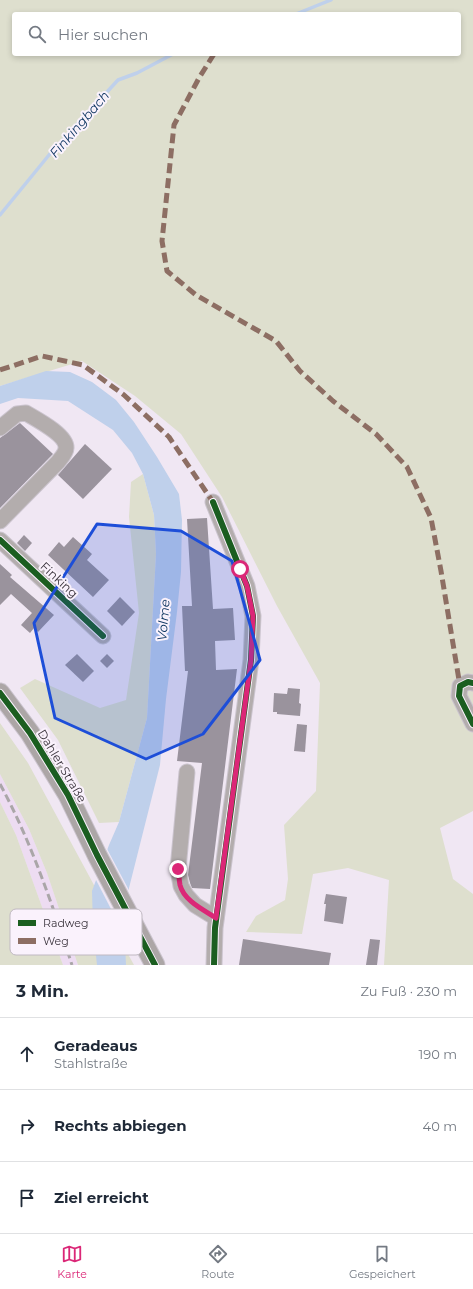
<!DOCTYPE html>
<html lang="de">
<head>
<meta charset="utf-8">
<style>
  body { margin:0; font-family:Montserrat,sans-serif; background:#f2f2f3; color:#1f2937 }
  .stop { position:absolute; width:12px; height:12px; margin:-9px; border:3px solid #db2777; border-radius:50%; background:#fff }
  .stop.end { background:#db2777; border-color:#fff; box-shadow:0 1px 4px #0008 }
  .list { margin:0; padding:0; list-style:none }
  h2 { display:flex; justify-content:space-between; align-items:center; height:52px; margin:0; padding:0 16px; font-size:17px }
  h2 small { font-size:13px; font-weight:400; color:#747a83 }
  .list li { display:grid; grid-template-columns:26px 1fr auto; gap:12px; align-items:center; box-sizing:border-box; height:72px; padding:0 16px; border-top:1px solid #e0e1e3 }
  .list b { display:block; font-size:15px; white-space:nowrap }
  .list p { margin:0; font-size:13px; white-space:nowrap; color:#747a83 }
  .list em { font-size:13px; font-style:normal; color:#747a83 }
  .icon { flex:none; width:22px; height:22px; fill:none; stroke:currentColor; stroke-width:2; stroke-linecap:round; stroke-linejoin:round }
  .map { position:relative; flex:none; width:473px; height:965px; overflow:hidden }
  .search { position:absolute; background:#fff; box-shadow:0 2px 6px #0003; left:12px; right:12px; top:12px; height:44px; display:flex; align-items:center; gap:10px; box-sizing:border-box; padding:0 14px; border-radius:4px; color:#747a83; font-size:15px }
  .sheet { height:268px; background:#fff }
  nav { display:flex; justify-content:space-around; align-items:center; box-sizing:border-box; height:56px; border-top:1px solid #e0e1e3; background:#fff; font-size:11px; color:#747a83 }
  nav a { display:grid; justify-items:center; gap:2px }
  nav .on { color:#db2777 }
  .map>svg:first-child { display:block }
</style>
</head>
<body>
<div class="map">
<svg width="473" height="965" viewBox="0 0 473 965">
  <rect width="100%" height="100%" fill="#f0e7f3"/>
  <!-- built -->
  <polygon fill="#eddcf2" points="0,774 29,829 47,873 78,965 63,965 16,835 0,802"/>
  <!-- green -->
  <g fill="#dedfce" fill-rule="evenodd">
    <path d="M0,0H473V811L440,828L453,879L473,894V965H384L389,880L348,868L313,874L302,934L246,932L256,916L285,900L288,879L284,825L316,791L320,683L277,606L222,497L181,434L135,396L82,361L0,386ZM14,14H459V54H14Z"/>
    <polygon points="143,474 154,515 156,554 147,718 119,822 99,823 58,740 20,688 35,679 100,708 126,700 139,613 129,517 131,482"/>
    <polygon points="0,723 28,763 101,898 123,945 134,965 78,965 47,873 29,829 0,774"/>
    <polygon points="0,802 16,835 63,965 0,965"/>
  </g>
  <!-- water -->
  <polygon fill="#bfd0eb" points="46,371 70,372 92,382 116,400 134,422 157,457 179,494 182,520 181,572 177,612 166,699 160,765 129,888 125,943 126,965 97,965 93,928 92,891 109,845 119,822 147,718 156,554 154,515 143,474 132,453 113,430 68,401 18,398 0,404 0,386"/>
  <!-- pier -->
  <polygon fill="#f0e7f3" points="106,847 131,894 127,940 95,878"/>
  <g fill="none" stroke-linecap="round" stroke-linejoin="round">
    <!-- stream -->
    <g stroke="#bfd0eb" stroke-width="3.5">
      <polyline points="296,14 331,0"/>
      <polyline points="0,215 49,155 118,80 137,73 173,54"/>
    </g>
  </g>
  <!-- building -->
  <g fill="#9a939d">
    <polygon points="20,423 53,454 0,508 0,438"/>
    <polygon points="85,444 112,469 83,499 58,475"/>
    <polygon points="207,518 213,609 233,608 235,640 215,641 216,670 237,669 210,889 192,888 190,883 188,875 202,763 177,761 188,671 185,671 182,606 192,606 187,519"/>
    <polygon points="24,535 32,543 25,551 17,543"/>
    <polygon points="73,537 92,554 87,560 109,580 93,597 48,555 59,542 64,547"/>
    <polygon points="0,564 12,575 10,577 54,615 38,632 34,628 30,633 21,625 32,613 11,594 0,605"/>
    <polygon points="120,597 135,612 122,626 107,611"/>
    <polygon points="77,654 94,671 83,682 65,665"/>
    <polygon points="107,654 114,661 107,668 100,661"/>
    <polygon points="288,688 300,689 299,703 301,704 300,716 277,714 277,712 273,712 274,693 287,694"/>
    <polygon points="297,724 307,725 305,752 294,751"/>
    <polygon points="326,894 347,897 343,924 324,921 326,904 324,904"/>
    <polygon points="243,939 331,953 329,965 239,965"/>
    <polygon points="370,939 380,940 377,965 366,965"/>
  </g>
  <g fill="none" stroke-linecap="round" stroke-linejoin="round">
    <!-- minor casing -->
    <g stroke="#cbc4ce" stroke-width="17">
      <g id="minor">
        <path d="M0,428L17,414L26,413C36,419 67,435 66,448C66,453 61,458 58,462L0,521"/>
        <polyline points="213,502 247,586 253,616 251,660 215,928 214,965"/>
        <polyline points="0,540 103,636"/>
        <polyline points="473,683 468,682 460,686 459,696 473,724"/>
        <polyline points="187,772 178,869 181,886 186,895 195,905 216,918"/>
      </g>
    </g>
    <!-- major casing -->
    <g stroke="#cbc4ce" stroke-width="21">
      <polyline id="major" points="0,693 30,733 68,795 97,855 155,965"/>
    </g>
    <!-- minor -->
    <use href="#minor" stroke="#b3adad" stroke-width="15"/>
    <!-- major -->
    <use href="#major" stroke="#aca6a6" stroke-width="19"/>
    <!-- rail -->
    <path stroke="#aaa6a8" stroke-width="3" stroke-dasharray="8 4" stroke-linecap="butt" d="M0,784C31,841 52,904 72,965"/>
    <!-- quiet -->
    <g stroke="#8d6e63" stroke-width="5" stroke-dasharray="10 5" stroke-linecap="butt">
      <polyline points="214,54 199,78 174,125 162,241 167,271 196,295 276,341 300,371 333,401 376,434 407,467 431,518 441,571 460,686"/>
      <polyline points="0,370 42,356 83,365 124,395 169,437 213,502"/>
    </g>
    <!-- cycleway casing -->
    <g stroke="#faf2fc" stroke-width="8">
      <g id="cycleway">
        <polyline points="213,502 247,586 253,616 251,660 215,928 214,965"/>
        <polyline points="0,540 103,636"/>
        <polyline points="473,683 468,682 460,686 459,696 473,724"/>
        <polyline points="0,693 30,733 68,795 97,855 155,965"/>
      </g>
    </g>
    <!-- cycleway -->
    <use href="#cycleway" stroke="#1b5e20" stroke-width="6"/>
  </g>
  <g fill="none" stroke-linecap="round" stroke-linejoin="round">
    <!-- route -->
    <path stroke="#db2777" stroke-width="5" d="M178,869C179,874 179,880 180,885C184,901 204,910 216,918L251,660L253,616L247,586L240,569"/>
  </g>
  <!-- marked area -->
  <path fill="#1d4ed8" fill-opacity="0.2" stroke="#1d4ed8" stroke-width="3" stroke-linejoin="round" d="M97,524L181,531L232,561L260,660L203,734L146,759L55,718L34,623Z"/>
  <g text-anchor="middle" stroke-width="4" stroke-linejoin="round" paint-order="stroke">
    <!-- street labels -->
    <g font-size="12" fill="#3a333c" stroke="#faf2fc">
      <text transform="translate(59 580) rotate(43)" y="4">Finking</text>
      <text transform="translate(62 766) rotate(59)" y="4">Dahler Straße</text>
    </g>
    <!-- water labels -->
    <g font-size="13" font-style="italic" fill="#113863" stroke="#faf2fc">
      <text transform="translate(79 124) rotate(-49)" y="5">Finkingbach</text>
      <text transform="translate(163 620) rotate(-85)" y="5">Volme</text>
    </g>
  </g>
  <!-- legend -->
  <rect x="10" y="909" width="132" height="46" rx="6" fill="#faf2fc" stroke="#c0b9c2" stroke-width="1"/>
  <rect x="18" y="920" width="18" height="6" fill="#1b5e20"/>
  <rect x="18" y="938" width="18" height="6" fill="#8d6e63"/>
  <g font-size="11" fill="#3a333c">
    <text x="43" y="927">Radweg</text>
    <text x="43" y="945">Weg</text>
  </g>
</svg>
<div class="stop" style="left:240px;top:569px"></div>
<div class="stop end" style="left:178px;top:869px"></div>
<div class="search"><svg class="icon" aria-label="search" viewBox="0 0 24 24"><circle cx="10" cy="10" r="6"/><path d="M15 15l6 6"/></svg>Hier suchen</div>
</div>
<section class="sheet">
<h2>3 Min.<small>Zu Fuß · 230 m</small></h2>
<ul class="list">
<li><svg class="icon" aria-label="ahead" viewBox="0 0 24 24"><path d="M12 20V5M6 11l6-6 6 6"/></svg><div><b>Geradeaus</b><p>Stahlstraße</p></div><em>190 m</em></li>
<li><svg class="icon" aria-label="right" viewBox="0 0 24 24"><path d="M7 20v-9h11M14 6l5 5-5 5"/></svg><div><b>Rechts abbiegen</b></div><em>40 m</em></li>
<li><svg class="icon" aria-label="arrive" viewBox="0 0 24 24"><path d="M6 21V4h12l-3 4 3 4H6"/></svg><div><b>Ziel erreicht</b></div></li>
</ul>
</section>
<nav>
<a class="on"><svg class="icon" aria-label="map" viewBox="0 0 24 24"><path d="M3 6l6-2 6 2 6-2v14l-6 2-6-2-6 2zM9 4v14M15 6v14"/></svg>Karte</a>
<a><svg class="icon" aria-label="directions" viewBox="0 0 24 24"><path d="M12 3l9 9-9 9-9-9zM9 14v-3h6M13 9l2 2-2 2"/></svg>Route</a>
<a><svg class="icon" aria-label="saved" viewBox="0 0 24 24"><path d="M7 4h10v16l-5-4-5 4z"/></svg>Gespeichert</a>
</nav>
</body>
</html>
